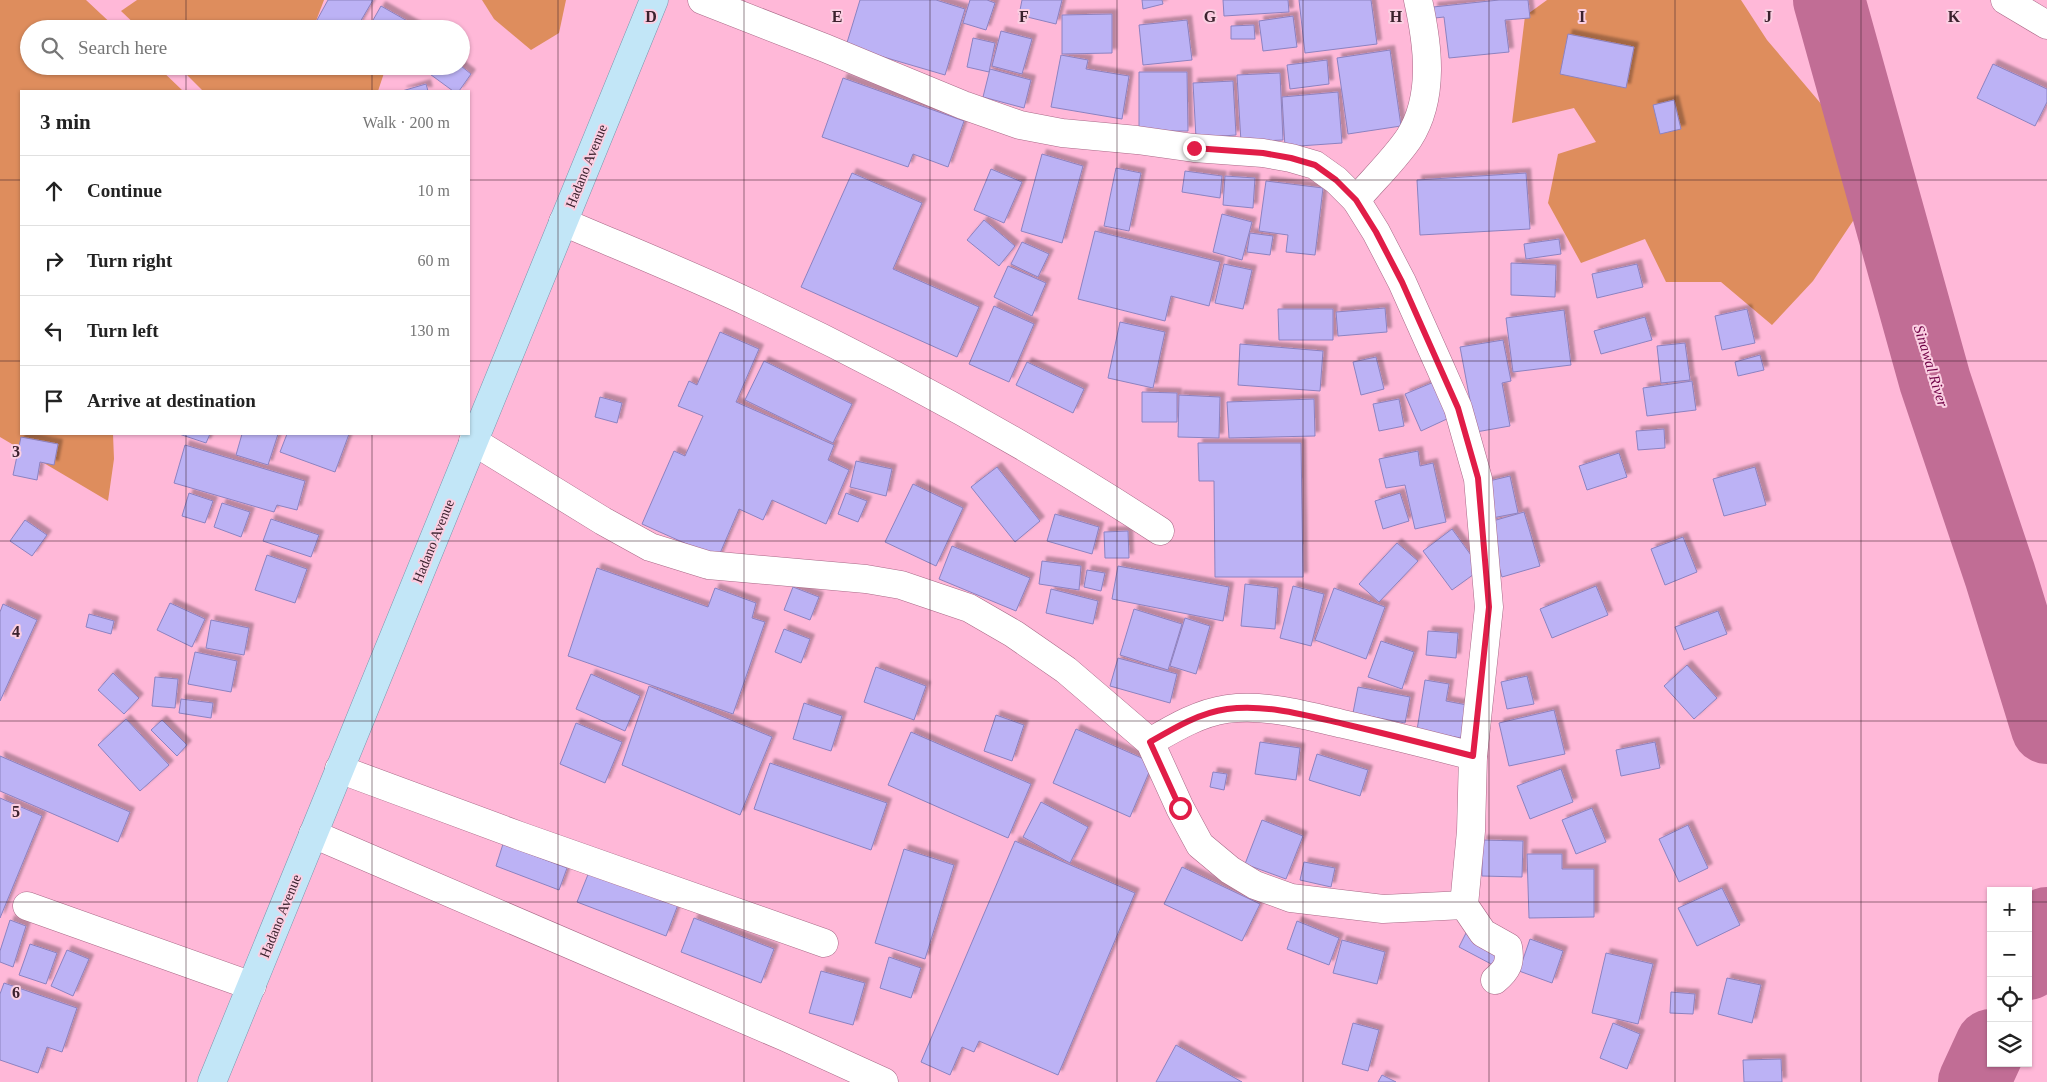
<!DOCTYPE html>
<html lang="en">
<head>
<meta charset="utf-8">
<style>
  body { margin:0; font-family:Georgia,serif; background:#f6f6f6; color:#222 }
  .controls { position:absolute; right:15px; bottom:15px; display:grid; overflow:hidden; border-radius:0px; box-shadow:0 1px 4px #0004 }
  .controls button { width:45px; height:45px; display:grid; place-items:center; padding:0; border:0; border-bottom:1px solid #e0e0e0; background:#fff; color:#222; font:25px sans-serif }
  .stop { position:absolute; width:15px; height:15px; margin:-11px; border:4px solid #e11d48; border-radius:50%; background:#fff }
  .stop.end { background:#e11d48; border-color:#fff; box-shadow:0 1px 5px #0008 }
  .list { margin:0; padding:0; list-style:none }
  h2 { display:flex; justify-content:space-between; align-items:center; height:65px; margin:0; padding:0 20px; font-size:21px }
  h2 small { font-size:16px; font-weight:400; color:#767676 }
  .list li { display:grid; grid-template-columns:32px 1fr auto; gap:15px; align-items:center; box-sizing:border-box; height:70px; padding:0 20px; border-top:1px solid #e0e0e0 }
  .list b { display:block; font-size:19px; white-space:nowrap }
  .list em { font-size:16px; font-style:normal; color:#767676 }
  .icon { flex:none; width:28px; height:28px; fill:none; stroke:currentColor; stroke-width:2; stroke-linecap:round; stroke-linejoin:round }
  .map { position:relative; flex:none; width:2047px; height:1082px; overflow:hidden }
  .search { position:absolute; background:#fff; box-shadow:0 1px 4px #0004; left:20px; top:20px; width:450px; height:55px; display:flex; align-items:center; gap:12px; box-sizing:border-box; padding:0 18px; border-radius:28px; color:#767676; font-size:19px }
  .panel { position:absolute; background:#fff; box-shadow:0 1px 4px #0004; left:20px; top:90px; width:450px; height:345px; border-radius:0px }
  .map>svg:first-child { display:block }
</style>
</head>
<body>
<div class="map">
<svg width="2047" height="1082" viewBox="0 0 2047 1082">
  <defs>
    <filter id="shadow"><feDropShadow dx="4.5" dy="-4.5" stdDeviation="1" flood-color="#0004"/></filter>
  </defs>
  <rect width="100%" height="100%" fill="#ffb8d8"/>
  <!-- forest -->
  <g fill="#de8d5d">
    <polygon points="0,0 86,0 117,29 29,29 29,66 157,66 183,91 21,91 21,434 113,434 114,459 108,501 0,437"/>
    <polygon points="137,0 324,0 313,29 140,29 121,11"/>
    <polygon points="482,0 566,0 559,33 531,50 494,19"/>
    <polygon points="1547,0 1741,0 1767,40 1833,118 1859,212 1813,281 1772,325 1721,282 1666,282 1645,239 1581,263 1548,203 1558,154 1596,142 1574,108 1512,123 1525,16"/>
    <polygon points="178,66 377,66 385,70 378,91 206,91 202,90"/>
  </g>
  <g fill="none" stroke-linecap="round" stroke-linejoin="round">
    <!-- river -->
    <g stroke="#c16d95" stroke-width="72">
      <polyline points="1829,0 1935,381 2000,575 2047,728"/>
      <polyline points="2028,964 2047,923"/>
      <polyline points="1974,1082 1991,1045"/>
    </g>
  </g>
  <!-- building -->
  <g fill="#bcb2f5" stroke="#8c82c0" filter="url(#shadow)">
    <polygon points="328,0 373,0 356,29 332,29 317,20"/>
    <polygon points="860,0 936,0 965,9 945,75 846,46"/>
    <polygon points="970,0 987,0 995,3 986,30 963,23"/>
    <polygon points="1022,0 1062,0 1056,24 1019,15"/>
    <polygon points="1142,0 1162,0 1163,4 1143,9"/>
    <polygon points="1223,0 1288,0 1289,12 1224,16"/>
    <polygon points="1299,0 1371,0 1377,44 1305,53"/>
    <polygon points="1499,0 1528,0 1530,18 1505,20 1509,52 1449,58 1444,17 1435,18 1433,7"/>
    <polygon points="381,6 418,27 417,29 368,29"/>
    <polygon points="1112,14 1112,53 1062,54 1062,15"/>
    <polygon points="1293,16 1297,47 1263,51 1259,21"/>
    <polygon points="1187,20 1192,60 1143,65 1139,25"/>
    <polygon points="1254,25 1255,39 1231,39 1231,26"/>
    <polygon points="1001,31 1032,39 1022,74 992,66"/>
    <polygon points="1568,34 1634,47 1626,88 1560,74"/>
    <polygon points="973,38 995,43 989,72 967,67"/>
    <polygon points="1390,50 1401,126 1348,134 1337,58"/>
    <polygon points="1061,55 1088,60 1086,69 1129,76 1122,119 1051,107"/>
    <polygon points="1327,60 1329,84 1290,89 1287,65"/>
    <polygon points="1993,64 2047,89 2047,102 2035,126 1977,98"/>
    <polygon points="425,66 461,66 471,74 459,91 453,91 423,69"/>
    <polygon points="990,69 1031,80 1024,108 983,97"/>
    <polygon points="1139,72 1187,72 1188,131 1139,131"/>
    <polygon points="1280,73 1283,140 1241,142 1237,75"/>
    <polygon points="843,78 964,121 948,167 913,154 908,167 822,137"/>
    <polygon points="1233,81 1236,135 1196,138 1193,83"/>
    <polygon points="426,84 428,91 402,91"/>
    <polygon points="1338,92 1342,143 1285,147 1282,97"/>
    <polygon points="1674,100 1681,129 1660,134 1653,105"/>
    <polygon points="1042,154 1083,166 1062,243 1021,231"/>
    <polygon points="1116,168 1141,173 1129,231 1104,226"/>
    <polygon points="991,169 1022,182 1004,223 974,210"/>
    <polygon points="1185,171 1222,176 1220,198 1182,192"/>
    <polygon points="852,173 922,203 893,269 979,307 957,357 801,287"/>
    <polygon points="1526,173 1530,229 1420,235 1417,180"/>
    <polygon points="1225,176 1255,178 1253,208 1223,205"/>
    <polygon points="1266,181 1323,188 1315,255 1286,252 1288,235 1259,231"/>
    <polygon points="1222,214 1252,222 1242,260 1213,252"/>
    <polygon points="984,220 1015,246 999,266 967,240"/>
    <polygon points="1095,231 1220,262 1209,306 1171,296 1165,321 1078,299"/>
    <polygon points="1250,233 1273,236 1270,255 1247,252"/>
    <polygon points="1559,239 1561,254 1526,259 1524,244"/>
    <polygon points="1022,242 1049,254 1038,277 1011,264"/>
    <polygon points="1511,263 1556,265 1555,297 1511,295"/>
    <polygon points="1224,264 1252,270 1243,309 1215,303"/>
    <polygon points="1637,264 1643,287 1597,298 1592,274"/>
    <polygon points="1008,266 1046,283 1032,316 994,297"/>
    <polygon points="994,306 1034,324 1009,382 969,364"/>
    <polygon points="1385,308 1387,332 1338,336 1336,312"/>
    <polygon points="1278,309 1333,309 1333,340 1279,340"/>
    <polygon points="1747,309 1755,343 1722,350 1715,316"/>
    <polygon points="1564,310 1571,365 1513,372 1506,318"/>
    <polygon points="1645,317 1652,340 1601,354 1594,331"/>
    <polygon points="1120,322 1165,332 1153,388 1108,378"/>
    <polygon points="720,332 759,349 736,402 834,445 828,460 849,470 826,524 772,500 763,520 739,509 718,558 642,524 674,451 685,456 703,416 678,406 689,381 697,385"/>
    <polygon points="1503,340 1511,381 1502,383 1510,426 1476,432 1460,347"/>
    <polygon points="1685,343 1690,380 1661,383 1657,346"/>
    <polygon points="1240,344 1323,351 1320,391 1238,385"/>
    <polygon points="1760,355 1764,370 1738,376 1735,362"/>
    <polygon points="1376,357 1384,389 1361,395 1353,362"/>
    <polygon points="764,361 852,404 833,443 745,400"/>
    <polygon points="1027,362 1084,389 1073,413 1016,385"/>
    <polygon points="1692,381 1696,410 1647,416 1643,388"/>
    <polygon points="1434,382 1449,418 1421,431 1405,394"/>
    <polygon points="1142,392 1177,393 1177,422 1142,422"/>
    <polygon points="1179,395 1220,397 1219,438 1178,437"/>
    <polygon points="600,397 622,403 617,423 595,417"/>
    <polygon points="1314,399 1315,436 1229,438 1227,402"/>
    <polygon points="1399,399 1404,426 1379,431 1373,404"/>
    <polygon points="1664,429 1665,448 1638,450 1636,431"/>
    <polygon points="179,434 210,434 206,443"/>
    <polygon points="242,434 278,434 268,465 236,455"/>
    <polygon points="287,434 349,434 335,472 280,452"/>
    <polygon points="21,437 58,444 54,465 40,462 37,480 13,475"/>
    <polygon points="1198,443 1301,443 1303,577 1215,577 1214,481 1199,481"/>
    <polygon points="185,445 305,481 297,510 277,505 274,512 174,483"/>
    <polygon points="1418,451 1420,466 1433,463 1446,522 1415,529 1405,485 1386,488 1379,459"/>
    <polygon points="1619,453 1627,477 1587,490 1579,466"/>
    <polygon points="856,461 892,469 886,496 850,487"/>
    <polygon points="997,467 1040,521 1015,542 971,487"/>
    <polygon points="1755,467 1766,505 1724,516 1713,479"/>
    <polygon points="1510,476 1518,513 1492,518 1485,482"/>
    <polygon points="913,484 963,508 936,566 885,542"/>
    <polygon points="189,493 213,501 205,523 182,516"/>
    <polygon points="846,493 867,501 858,522 838,514"/>
    <polygon points="1400,493 1409,521 1383,529 1375,501"/>
    <polygon points="222,503 250,512 241,537 214,527"/>
    <polygon points="1524,512 1540,566 1502,577 1486,523"/>
    <polygon points="1055,514 1099,527 1092,554 1047,541"/>
    <polygon points="271,519 319,535 311,557 263,541"/>
    <polygon points="25,520 47,535 32,556 10,541"/>
    <polygon points="1452,529 1481,569 1452,590 1423,551"/>
    <polygon points="1128,531 1129,558 1105,558 1104,532"/>
    <polygon points="1683,537 1697,572 1665,585 1651,549"/>
    <polygon points="1397,543 1418,561 1379,602 1359,584"/>
    <polygon points="952,546 1030,578 1016,611 939,579"/>
    <polygon points="267,555 307,569 295,603 255,590"/>
    <polygon points="1042,561 1081,566 1079,590 1039,584"/>
    <polygon points="1118,566 1229,587 1223,621 1112,599"/>
    <polygon points="597,568 708,607 715,588 756,603 752,618 765,622 733,714 568,656"/>
    <polygon points="1087,570 1105,573 1101,591 1084,587"/>
    <polygon points="1245,584 1278,588 1275,629 1241,626"/>
    <polygon points="1293,586 1324,594 1311,646 1280,638"/>
    <polygon points="1596,586 1608,615 1552,638 1540,609"/>
    <polygon points="793,587 819,597 810,620 784,610"/>
    <polygon points="1334,588 1385,607 1366,659 1315,640"/>
    <polygon points="1051,589 1098,601 1093,624 1046,613"/>
    <polygon points="170,603 205,619 192,647 157,630"/>
    <polygon points="3,604 37,620 0,701 0,612"/>
    <polygon points="1134,609 1182,624 1168,670 1120,655"/>
    <polygon points="1718,611 1727,634 1684,650 1675,627"/>
    <polygon points="89,614 114,621 111,634 86,627"/>
    <polygon points="1185,618 1210,626 1196,674 1170,666"/>
    <polygon points="211,620 249,628 244,655 206,648"/>
    <polygon points="784,629 810,639 801,663 775,652"/>
    <polygon points="1428,631 1458,633 1456,658 1426,655"/>
    <polygon points="1381,641 1414,652 1402,689 1368,677"/>
    <polygon points="195,652 237,661 231,692 188,684"/>
    <polygon points="1118,658 1177,674 1170,703 1110,686"/>
    <polygon points="1687,665 1717,698 1694,719 1664,686"/>
    <polygon points="876,667 926,686 914,720 864,702"/>
    <polygon points="113,673 139,698 124,714 98,690"/>
    <polygon points="591,674 640,696 625,731 576,709"/>
    <polygon points="1527,676 1534,704 1507,709 1501,682"/>
    <polygon points="155,677 178,679 175,708 152,706"/>
    <polygon points="1425,680 1449,684 1446,701 1467,705 1461,738 1417,730"/>
    <polygon points="649,686 772,737 740,815 622,765"/>
    <polygon points="1358,687 1410,697 1405,723 1353,713"/>
    <polygon points="181,699 213,703 211,718 179,713"/>
    <polygon points="804,703 842,716 831,751 793,739"/>
    <polygon points="1554,710 1565,754 1509,766 1499,723"/>
    <polygon points="996,715 1024,725 1012,761 984,751"/>
    <polygon points="126,719 169,765 140,791 98,745"/>
    <polygon points="162,720 187,745 177,756 151,730"/>
    <polygon points="576,723 622,742 605,783 560,764"/>
    <polygon points="1076,729 1153,763 1130,817 1053,783"/>
    <polygon points="911,732 1031,784 1008,838 888,785"/>
    <polygon points="1260,742 1300,748 1296,780 1255,774"/>
    <polygon points="1655,742 1660,768 1621,776 1616,750"/>
    <polygon points="1317,754 1368,770 1360,796 1309,780"/>
    <polygon points="0,756 130,812 118,842 0,791"/>
    <polygon points="770,763 887,803 871,850 754,809"/>
    <polygon points="1561,769 1573,802 1530,819 1517,786"/>
    <polygon points="1213,772 1227,774 1224,790 1210,787"/>
    <polygon points="0,798 42,816 0,918"/>
    <polygon points="1041,802 1088,827 1070,863 1023,837"/>
    <polygon points="1592,808 1606,842 1576,854 1562,820"/>
    <polygon points="1262,820 1303,836 1286,879 1245,864"/>
    <polygon points="1688,825 1708,868 1679,882 1659,839"/>
    <polygon points="1482,840 1523,841 1522,877 1482,876"/>
    <polygon points="1015,841 1135,893 1058,1075 979,1041 974,1052 962,1047 950,1075 921,1062"/>
    <polygon points="503,844 567,868 559,890 496,866"/>
    <polygon points="904,849 954,865 925,959 875,943"/>
    <polygon points="1527,854 1562,854 1562,869 1594,869 1594,917 1529,918"/>
    <polygon points="1304,862 1335,868 1331,887 1300,880"/>
    <polygon points="591,867 679,902 666,936 577,902"/>
    <polygon points="1182,867 1260,904 1242,941 1164,904"/>
    <polygon points="1722,888 1740,925 1697,946 1678,908"/>
    <polygon points="694,918 774,949 761,983 681,952"/>
    <polygon points="10,920 26,926 13,967 0,962 0,951"/>
    <polygon points="1297,921 1339,938 1329,965 1287,949"/>
    <polygon points="1467,931 1501,948 1493,965 1459,947"/>
    <polygon points="1530,939 1563,951 1552,983 1519,971"/>
    <polygon points="1342,940 1385,952 1377,984 1333,973"/>
    <polygon points="30,944 57,953 46,984 19,975"/>
    <polygon points="67,950 89,959 73,996 51,986"/>
    <polygon points="1606,953 1653,964 1638,1024 1592,1013"/>
    <polygon points="889,957 921,968 911,998 880,988"/>
    <polygon points="821,971 865,983 853,1025 809,1013"/>
    <polygon points="1727,978 1761,985 1752,1023 1718,1014"/>
    <polygon points="4,983 77,1008 62,1052 47,1047 38,1073 0,1060 0,994"/>
    <polygon points="1671,992 1695,994 1693,1014 1670,1013"/>
    <polygon points="1353,1023 1379,1030 1368,1071 1342,1064"/>
    <polygon points="1613,1023 1640,1034 1627,1069 1600,1058"/>
    <polygon points="1176,1045 1242,1082 1156,1082"/>
    <polygon points="1781,1059 1782,1082 1744,1082 1743,1060"/>
    <polygon points="1382,1075 1396,1082 1378,1082"/>
  </g>
  <g fill="none" stroke-linecap="round" stroke-linejoin="round">
    <!-- minor casing -->
    <g stroke="#a96987" stroke-width="29">
      <g id="minor">
        <path d="M702,0L825,48L963,105L1020,125L1062,133L1137,140L1194,148L1263,153L1291,158L1315,165L1336,180L1356,200L1376,232L1402,282L1440,367L1458,408L1478,479L1489,607L1473,756L1471,831L1464,905L1483,933L1508,947C1511,963 1507,970 1495,980"/>
        <polyline points="2005,0 2047,25"/>
        <path d="M1356,200C1373,180 1394,160 1409,138C1435,97 1428,45 1418,0"/>
        <path d="M563,222C626,249 691,275 754,305C894,371 1030,446 1160,531"/>
        <polyline points="473,441 603,521 650,547 708,565 866,579 901,585 969,608 1014,634 1066,670 1150,742 1180,808 1200,845 1230,870 1255,885 1291,898 1383,909 1464,905"/>
        <path d="M1150,742C1174,728 1199,713 1227,709C1266,704 1305,715 1343,724C1387,734 1430,745 1473,756"/>
        <polyline points="339,769 520,836 824,943"/>
        <polyline points="313,834 785,1037 884,1082"/>
        <polyline points="27,906 252,986"/>
      </g>
    </g>
    <!-- major casing -->
    <g stroke="#7896ad" stroke-width="29">
      <polyline id="major" points="212,1082 654,0"/>
    </g>
    <!-- minor -->
    <use href="#minor" stroke="#fff" stroke-width="28"/>
    <!-- major -->
    <use href="#major" stroke="#c2e6f7" stroke-width="28"/>
  </g>
  <g fill="none" stroke-linecap="round" stroke-linejoin="round">
    <!-- route -->
    <path stroke="#e11d48" stroke-width="6" d="M1180,808L1150,742C1174,728 1199,713 1227,709C1266,704 1305,715 1344,724C1387,734 1430,745 1473,756L1489,607L1478,478L1458,408L1402,282L1376,232L1356,200L1336,180L1315,165L1291,158L1263,153L1194,148"/>
  </g>
  <!-- grid -->
  <path fill="none" stroke="#3b212d" stroke-width="1" stroke-opacity="0.55" d="M186,0V29M372,0V29M558,0V1082M744,0V1082M930,0V1082M1117,0V1082M1303,0V1082M1489,0V1082M1675,0V1082M1861,0V1082M186,66V91M372,66V91M0,180H21M469,180H2047M0,361H21M469,361H2047M186,434V1082M372,434V1082M0,541H2047M0,721H2047M0,902H1991M2028,902H2047"/>
  <g text-anchor="middle" stroke-width="4" stroke-linejoin="round" paint-order="stroke">
    <!-- street labels -->
    <g font-size="14" fill="#3b212d" stroke="#fbcfe2">
      <text transform="translate(586 166) rotate(-68)" y="5">Hadano Avenue</text>
      <text transform="translate(433 541) rotate(-68)" y="5">Hadano Avenue</text>
      <text transform="translate(280 916) rotate(-68)" y="5">Hadano Avenue</text>
    </g>
    <!-- water labels -->
    <g font-size="15" font-style="italic" fill="#6e0045" stroke="#fbcfe2">
      <text transform="translate(1931 366) rotate(73)" y="5">Sinawal River</text>
    </g>
  </g>
  <g font-size="16" text-anchor="middle" font-weight="bold" fill="#3b212d" stroke="#fbcfe2" stroke-width="4" stroke-linejoin="round" paint-order="stroke">
    <text x="651" y="22">D</text>
    <text x="837" y="22">E</text>
    <text x="1024" y="22">F</text>
    <text x="1210" y="22">G</text>
    <text x="1396" y="22">H</text>
    <text x="1582" y="22">I</text>
    <text x="1768" y="22">J</text>
    <text x="1954" y="22">K</text>
    <text x="16" y="457">3</text>
    <text x="16" y="637">4</text>
    <text x="16" y="817">5</text>
    <text x="16" y="998">6</text>
  </g>
</svg>
<div class="controls">
<button>+</button>
<button>−</button>
<button><svg class="icon" aria-label="locate" viewBox="0 0 24 24"><circle cx="12" cy="12" r="6"/><path d="M12 2v4M12 18v4M2 12h4M18 12h4"/></svg></button>
<button><svg class="icon" aria-label="layers" viewBox="0 0 24 24"><path d="M12 4l9 5-9 5-9-5zM3 14l9 5 9-5"/></svg></button>
</div>
<div class="stop" style="left:1180px;top:808px"></div>
<div class="stop end" style="left:1194px;top:148px"></div>
<div class="search"><svg class="icon" aria-label="search" viewBox="0 0 24 24"><circle cx="10" cy="10" r="6"/><path d="M15 15l6 6"/></svg>Search here</div>
<section class="panel">
<h2>3 min<small>Walk · 200 m</small></h2>
<ul class="list">
<li><svg class="icon" aria-label="ahead" viewBox="0 0 24 24"><path d="M12 20V5M6 11l6-6 6 6"/></svg><div><b>Continue</b></div><em>10 m</em></li>
<li><svg class="icon" aria-label="right" viewBox="0 0 24 24"><path d="M7 20v-9h11M14 6l5 5-5 5"/></svg><div><b>Turn right</b></div><em>60 m</em></li>
<li><svg class="icon" aria-label="left" viewBox="0 0 24 24"><path d="M17 20v-9H6M10 6l-5 5 5 5"/></svg><div><b>Turn left</b></div><em>130 m</em></li>
<li><svg class="icon" aria-label="arrive" viewBox="0 0 24 24"><path d="M6 21V4h12l-3 4 3 4H6"/></svg><div><b>Arrive at destination</b></div></li>
</ul>
</section>
</div>
</body>
</html>
